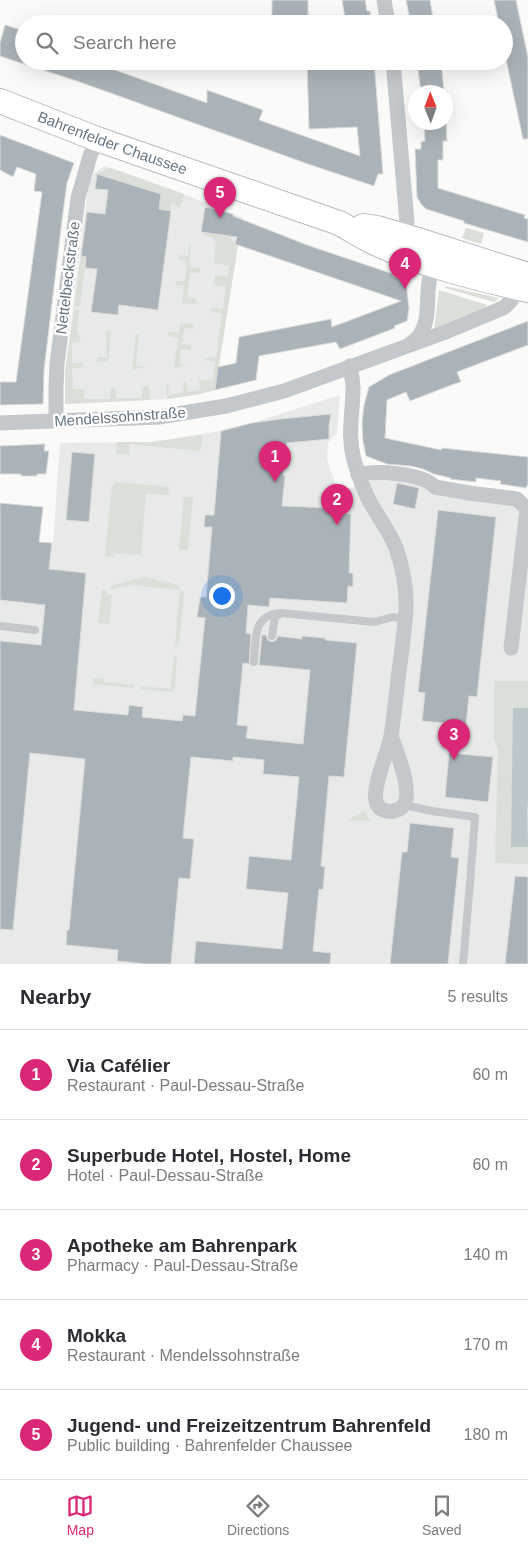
<!DOCTYPE html>
<html lang="en">
<head>
<meta charset="utf-8">
<style>
  body { margin:0; font-family:Helvetica,sans-serif; background:#f7f7f7; color:#2b2b33 }
  .compass { position:absolute; left:408px; top:85px; width:45px; height:45px; border-radius:50%; background:#fff; box-shadow:0 5px 20px #0002; rotate:359deg }
  .you { position:absolute; left:221px; top:595px; width:18px; height:18px; margin:-12px; border:4px solid #fff; border-radius:50%; background:#1a73e8; box-shadow:0 0 0 8px #1a73e833 }
  .badge { display:grid; place-items:center; width:32px; height:32px; border-radius:50%; background:#db2777; color:#fff; font-size:16px; font-weight:700 }
  .pin { position:absolute; translate:-50% -41px; filter:drop-shadow(0 1px 2px #0008) }
  .pin::after { content:''; position:absolute; top:26px; width:18px; height:15px; background:inherit; clip-path:polygon(0 0,100% 0,50% 100%) }
  .list { margin:0; padding:0; list-style:none }
  h2 { display:flex; justify-content:space-between; align-items:center; height:65px; margin:0; padding:0 20px; font-size:21px }
  h2 small { font-size:16px; font-weight:400; color:#7c7c81 }
  .list li { display:grid; grid-template-columns:32px 1fr auto; gap:15px; align-items:center; box-sizing:border-box; height:90px; padding:0 20px; border-top:1px solid #e1e1e2 }
  .list b { display:block; font-size:19px; white-space:nowrap }
  .list p { margin:0; font-size:16px; white-space:nowrap; color:#7c7c81 }
  .list em { font-size:16px; font-style:normal; color:#7c7c81 }
  .icon { flex:none; width:28px; height:28px; fill:none; stroke:currentColor; stroke-width:2; stroke-linecap:round; stroke-linejoin:round }
  .map { position:relative; flex:none; width:528px; height:964px; overflow:hidden }
  .search { position:absolute; background:#fff; box-shadow:0 5px 20px #0002; left:15px; right:15px; top:15px; height:55px; display:flex; align-items:center; gap:12px; box-sizing:border-box; padding:0 18px; border-radius:28px; color:#7c7c81; font-size:19px }
  .sheet { height:515px; background:#fff }
  nav { display:flex; justify-content:space-around; align-items:center; box-sizing:border-box; height:70px; border-top:1px solid #e1e1e2; background:#fff; font-size:14px; color:#7c7c81 }
  nav a { display:grid; justify-items:center; gap:2px }
  nav .on { color:#db2777 }
  .map>svg:first-child { display:block }
</style>
</head>
<body>
<div class="map">
<svg width="528" height="964" viewBox="0 0 528 964">
  <rect width="100%" height="100%" fill="#fafaf8"/>
  <!-- built -->
  <g fill="#e8e9e9">
    <polygon points="105,166 184,194 243,218 235,244 238,245 215,390 200,394 169,399 65,404 65,372 88,188 94,173"/>
    <polygon points="340,395 337,434 328,442 327,457 328,464 339,492 382,477 528,501 528,964 0,964 0,538 53,543 60,443 152,442 221,431 252,423"/>
  </g>
  <!-- green -->
  <g fill="#dadfd7">
    <polygon points="111,168 184,194 184,196 179,208 173,203 171,205 171,211 159,209 160,194 97,174 106,169"/>
    <polygon points="466,228 484,233 481,244 462,238"/>
    <polygon points="203,233 229,236 235,244 238,245 215,390 200,394 167,399 166,384 168,384 169,395 184,392 183,382 186,382 188,392 200,390 199,380 212,381 215,362 204,360 205,357 216,358 222,314 211,311 211,308 223,309 226,287 214,285 215,275 228,277 229,266 214,263 216,241 212,237 202,234"/>
    <polygon points="189,245 191,245 189,267 200,268 200,273 190,272 187,298 197,299 196,304 182,303 184,286 175,285 176,281 185,281 187,261 178,259 179,255 188,256"/>
    <polygon points="81,256 86,257 80,307 74,306"/>
    <polygon points="445,286 499,298 494,302 445,288"/>
    <polygon points="439,290 487,305 482,309 444,324 434,331"/>
    <polygon points="74,310 79,310 77,330 81,342 72,343 72,363 83,363 83,368 72,368 73,389 84,389 84,399 110,399 110,388 115,388 116,398 142,398 142,387 147,386 149,390 150,400 65,404 65,372"/>
    <polygon points="180,323 194,324 194,329 184,328 182,344 191,345 190,350 181,349 179,364 188,365 174,368 178,338 168,336 169,332 179,333"/>
    <polygon points="106,331 111,331 108,362 97,362 97,357 107,357"/>
    <polygon points="136,334 139,335 136,366 145,367 132,370"/>
    <polygon points="203,435 200,451 199,451 130,444 129,455 116,453 117,442 152,442"/>
    <polygon points="118,482 169,487 168,495 146,494 141,555 114,553 113,557 105,556 112,487 114,483"/>
    <polygon points="184,497 193,497 188,550 179,549"/>
    <polygon points="145,577 178,585 180,590 184,592 179,643 177,645 175,645 180,590 131,585 110,589 111,586"/>
    <polygon points="102,590 107,590 107,595 112,595 109,624 98,623"/>
    <polygon points="174,655 177,658 174,689 173,692 140,689 140,686 171,689"/>
    <polygon points="93,678 104,679 104,682 134,685 134,688 95,684 93,683"/>
    <polygon points="494,681 528,681 528,864 495,863 498,749 494,739"/>
    <polygon points="363,811 371,820 370,821 348,820"/>
  </g>
  <!-- water -->
  <path fill="#bbc7cb" d="M513,708H528V799C526,814 528,831 528,847H511Z"/>
  <!-- building -->
  <g fill="#aab3b9" stroke="#dcdcda">
    <rect x="272" y="0" width="36" height="24"/>
    <polygon points="342,0 365,0 367,11 370,11 371,24 346,24"/>
    <polygon points="406,0 430,0 434,24 411,24"/>
    <polygon points="494,0 516,0 528,58 528,139 523,139 504,50 504,24 499,24"/>
    <polygon points="5,25 24,31 24,64 0,56 0,43"/>
    <polygon points="24,61 90,61 207,103 207,90 263,110 259,120 360,156 357,127 309,129 307,61 374,61 383,174 378,174 374,186 308,164 77,81 24,64"/>
    <polygon points="417,61 441,61 444,92 421,92"/>
    <polygon points="424,122 446,122 447,141 443,141 443,160 438,160 438,188 525,215 524,218 528,219 528,242 464,223 464,221 426,209 421,204 417,197 415,149 421,149 421,142 425,141"/>
    <polygon points="0,135 74,163 67,183 62,220 44,370 43,404 0,405 0,382 16,382 42,192 34,191 36,174 17,167 13,177 0,170"/>
    <polygon points="97,174 161,194 159,209 171,211 158,310 119,305 118,315 91,312 97,269 85,268 86,257 81,256 87,212 105,214 108,190 95,189"/>
    <polygon points="205,207 233,214 233,216 307,245 393,274 393,276 406,281 409,309 407,321 394,326 395,328 340,349 336,342 259,356 256,380 215,390 218,367 236,363 239,337 331,319 332,327 401,301 235,244 237,237 201,232"/>
    <polygon points="528,321 528,345 457,372 461,382 454,384 410,401 406,392 387,400 385,438 441,450 442,448 528,457 528,484 526,488 500,484 501,481 476,478 476,482 450,479 451,478 434,474 423,469 411,466 387,464 366,456 363,441 362,423 364,405 369,387 389,375"/>
    <polygon points="331,414 329,426 329,439 287,443 283,475 285,476 282,506 333,508 333,514 351,514 349,573 353,573 353,587 348,586 347,603 270,598 269,607 248,605 246,633 251,634 249,664 243,663 237,725 248,726 246,738 303,744 310,670 259,665 262,635 266,635 268,640 272,642 276,640 278,636 302,639 302,636 325,638 325,640 357,643 344,777 329,776 321,866 325,867 323,890 319,889 313,951 331,953 330,964 194,964 196,941 282,949 288,893 246,889 249,856 291,860 299,777 263,774 264,760 233,757 233,761 191,757 183,838 194,839 190,879 179,878 171,964 146,964 117,961 118,950 66,945 67,930 69,930 85,759 30,753 13,930 0,929 0,641 41,645 45,605 0,600 0,503 43,507 39,542 52,543 49,569 86,573 74,710 128,715 129,705 143,707 142,717 182,721 183,715 195,716 205,618 197,617 200,597 206,597 212,527 204,527 205,515 214,515 221,431 252,423 280,419"/>
    <polygon points="45,444 44,451 49,451 46,474 37,474 37,476 21,476 21,474 0,474 0,446"/>
    <polygon points="72,452 95,454 89,522 66,520"/>
    <polygon points="397,483 419,488 415,509 393,504"/>
    <polygon points="438,510 496,517 477,697 469,696 466,725 422,721 425,693 418,692"/>
    <polygon points="449,753 493,757 488,802 445,797"/>
    <polygon points="410,823 454,828 451,857 459,858 448,964 390,964 402,852 407,852"/>
    <polygon points="515,876 528,877 528,964 505,964"/>
  </g>
  <g fill="none" stroke-linecap="round" stroke-linejoin="round">
    <!-- primary casing -->
    <g stroke="#b5babe" stroke-width="26">
      <g id="primary">
        <path id="s1" d="M0,101L97,139L339,223C350,229 361,236 373,242C422,265 475,278 528,290"/>
        <polyline points="363,226 377,228 421,241 528,275"/>
      </g>
    </g>
    <!-- lane -->
    <g stroke="#c3c8cc" stroke-width="8">
      <polyline points="0,626 35,630"/>
      <polyline points="272,636 275,617 281,613"/>
      <path d="M254,662C256,639 252,615 281,613L374,622L393,617L405,619"/>
      <polyline points="404,805 432,811 475,817 470,883 463,964"/>
    </g>
    <!-- street -->
    <g stroke="#c3c8cc" stroke-width="15">
      <polyline points="384,0 388,24"/>
      <polyline points="393,61 407,222 403,236"/>
      <path d="M410,344C413,342 417,339 419,336C435,315 420,282 438,260"/>
      <path d="M350,366C351,373 353,381 353,388C353,414 347,434 354,460C358,474 363,489 370,502C378,517 390,532 396,548C403,568 407,590 406,611C404,634 401,657 398,679C396,698 394,717 391,736C388,753 372,786 376,801C378,812 392,814 401,808C416,797 396,750 391,736"/>
      <polyline points="56,421 56,386 57,364 78,198 90,156 97,139"/>
      <path d="M0,423L159,417L226,406L284,391L443,333L503,308C512,301 519,293 516,281"/>
      <path d="M358,475C375,470 423,473 435,487L469,493L517,499L527,509L511,648"/>
    </g>
    <!-- primary -->
    <use href="#primary" stroke="#fff" stroke-width="24"/>
  </g>
  <g text-anchor="middle" stroke-width="5" stroke-linejoin="round" paint-order="stroke">
    <!-- street labels -->
    <g font-size="15" fill="#657683" stroke="#fff">
      <text dy="5" stroke="none"><textPath href="#s1" startOffset="120">Bahrenfelder Chaussee</textPath></text>
      <text transform="translate(68 278) rotate(-83)" y="5">Nettelbeckstraße</text>
      <text transform="translate(120 417) rotate(-4)" y="5">Mendelssohnstraße</text>
    </g>
  </g>
</svg>
<svg class="compass" viewBox="-18 -18 36 36"><path d="M0-13l5 13h-10z" fill="#e53935"/><path d="M0 13l5-13h-10z" fill="#7c7c81"/></svg>
<div class="you"></div>
<div class="pin badge" style="left:275px;top:482px">1</div>
<div class="pin badge" style="left:337px;top:525px">2</div>
<div class="pin badge" style="left:454px;top:760px">3</div>
<div class="pin badge" style="left:405px;top:289px">4</div>
<div class="pin badge" style="left:220px;top:218px">5</div>
<div class="search"><svg class="icon" aria-label="search" viewBox="0 0 24 24"><circle cx="10" cy="10" r="6"/><path d="M15 15l6 6"/></svg>Search here</div>
</div>
<section class="sheet">
<h2>Nearby<small>5 results</small></h2>
<ul class="list">
<li><span class="badge">1</span><div><b>Via Cafélier</b><p>Restaurant · Paul-Dessau-Straße</p></div><em>60 m</em></li>
<li><span class="badge">2</span><div><b>Superbude Hotel, Hostel, Home</b><p>Hotel · Paul-Dessau-Straße</p></div><em>60 m</em></li>
<li><span class="badge">3</span><div><b>Apotheke am Bahrenpark</b><p>Pharmacy · Paul-Dessau-Straße</p></div><em>140 m</em></li>
<li><span class="badge">4</span><div><b>Mokka</b><p>Restaurant · Mendelssohnstraße</p></div><em>170 m</em></li>
<li><span class="badge">5</span><div><b>Jugend- und Freizeitzentrum Bahrenfeld</b><p>Public building · Bahrenfelder Chaussee</p></div><em>180 m</em></li>
</ul>
</section>
<nav>
<a class="on"><svg class="icon" aria-label="map" viewBox="0 0 24 24"><path d="M3 6l6-2 6 2 6-2v14l-6 2-6-2-6 2zM9 4v14M15 6v14"/></svg>Map</a>
<a><svg class="icon" aria-label="directions" viewBox="0 0 24 24"><path d="M12 3l9 9-9 9-9-9zM9 14v-3h6M13 9l2 2-2 2"/></svg>Directions</a>
<a><svg class="icon" aria-label="saved" viewBox="0 0 24 24"><path d="M7 4h10v16l-5-4-5 4z"/></svg>Saved</a>
</nav>
</body>
</html>
